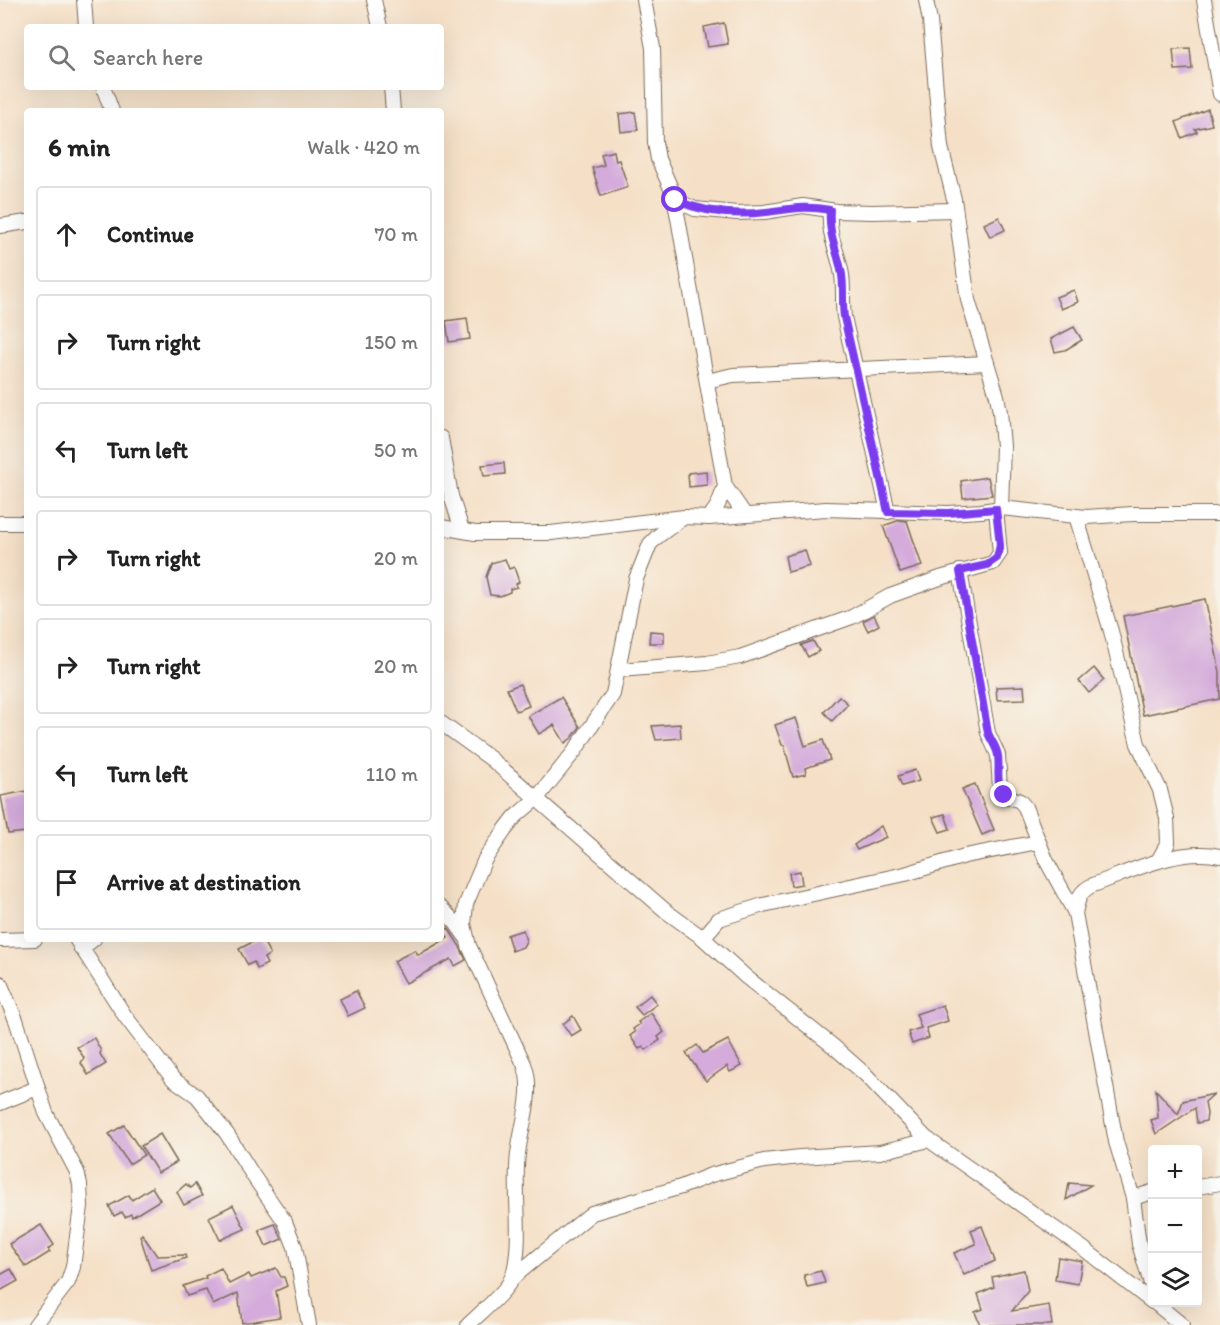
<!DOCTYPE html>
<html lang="en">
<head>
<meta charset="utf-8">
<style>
  body { margin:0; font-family:Itim,sans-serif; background:#f2f2f2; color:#222 }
  .controls { position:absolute; right:18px; bottom:18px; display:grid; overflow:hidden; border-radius:6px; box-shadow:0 6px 24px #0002 }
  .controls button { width:54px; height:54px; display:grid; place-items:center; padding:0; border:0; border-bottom:2px solid #e0e0e0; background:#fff; color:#222; font:30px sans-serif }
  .stop { position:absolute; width:18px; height:18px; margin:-14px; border:4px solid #7c3aed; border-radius:50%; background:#fff }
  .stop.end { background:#7c3aed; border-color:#fff; box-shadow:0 2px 6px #0008 }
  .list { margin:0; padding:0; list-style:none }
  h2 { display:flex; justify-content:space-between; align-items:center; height:78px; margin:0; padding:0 24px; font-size:26px }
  h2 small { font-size:20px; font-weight:400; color:#767676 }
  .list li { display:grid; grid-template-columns:39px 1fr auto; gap:18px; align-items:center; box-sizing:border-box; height:96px; margin:0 12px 12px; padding:0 12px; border:2px solid #e0e0e0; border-radius:6px }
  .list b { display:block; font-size:22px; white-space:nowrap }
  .list em { font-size:20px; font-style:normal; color:#767676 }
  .icon { flex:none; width:33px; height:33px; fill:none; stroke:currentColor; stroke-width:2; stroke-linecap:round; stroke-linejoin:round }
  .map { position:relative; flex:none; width:1220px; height:1325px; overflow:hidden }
  .search { position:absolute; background:#fff; box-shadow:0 6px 24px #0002; left:24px; top:24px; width:420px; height:66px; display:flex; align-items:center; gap:15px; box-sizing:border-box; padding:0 21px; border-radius:6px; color:#767676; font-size:22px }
  .panel { position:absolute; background:#fff; box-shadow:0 6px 24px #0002; left:24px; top:108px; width:420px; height:834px; border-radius:6px }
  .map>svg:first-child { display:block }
</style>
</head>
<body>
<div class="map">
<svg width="1220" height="1325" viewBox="0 0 1220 1325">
  <rect width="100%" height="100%" fill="#f7f3e8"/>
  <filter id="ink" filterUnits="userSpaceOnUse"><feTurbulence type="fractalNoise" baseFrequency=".0167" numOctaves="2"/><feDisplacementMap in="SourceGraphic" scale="12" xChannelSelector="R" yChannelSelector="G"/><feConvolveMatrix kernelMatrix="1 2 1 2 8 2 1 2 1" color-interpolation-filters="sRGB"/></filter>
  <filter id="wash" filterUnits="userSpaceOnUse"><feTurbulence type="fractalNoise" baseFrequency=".008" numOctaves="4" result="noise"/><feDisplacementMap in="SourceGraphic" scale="24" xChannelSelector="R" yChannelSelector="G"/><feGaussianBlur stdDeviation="1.35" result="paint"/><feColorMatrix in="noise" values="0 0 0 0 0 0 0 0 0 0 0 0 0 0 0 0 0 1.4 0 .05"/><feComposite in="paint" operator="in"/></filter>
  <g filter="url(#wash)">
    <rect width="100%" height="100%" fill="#f5e0c7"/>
    <g id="blocks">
      <!-- building -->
      <g fill="#d4abdb">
        <polygon points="724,23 728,44 708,47 704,27"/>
        <polygon points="1190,48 1192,69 1175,70 1173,49"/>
        <polygon points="1208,109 1212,125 1195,129 1197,132 1182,138 1176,122"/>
        <polygon points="635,112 638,130 621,132 619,114"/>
        <polygon points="614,151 616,161 619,160 628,187 601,196 592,168 604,165 601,154"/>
        <polygon points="999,217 1005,230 990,237 984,224"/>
        <polygon points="1074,290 1078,302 1061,309 1056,297"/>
        <polygon points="467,318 470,339 449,342 446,321"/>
        <polygon points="1074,327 1082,340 1065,350 1055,352 1051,339"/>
        <polygon points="504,463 505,474 484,476 482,465"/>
        <polygon points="706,471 707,485 689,487 688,473"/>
        <polygon points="988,477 992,495 963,498 961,481"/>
        <polygon points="900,520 907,521 922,566 900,573 883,526"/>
        <polygon points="805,550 810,566 788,572 785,556"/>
        <polygon points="505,559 509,569 514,567 519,582 516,584 517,587 510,589 510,592 500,596 490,595 486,577 491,563"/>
        <polygon points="1205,599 1220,672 1220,699 1143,715 1123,616"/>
        <polygon points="874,615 879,625 868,631 863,621"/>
        <polygon points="650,631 664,632 664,643 649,643"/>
        <polygon points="813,641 819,651 808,657 801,645"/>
        <polygon points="1094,668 1104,680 1089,693 1079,681"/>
        <polygon points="520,684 529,706 516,711 507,689"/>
        <polygon points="1024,686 1025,699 997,700 996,687"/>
        <polygon points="839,696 848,704 832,721 824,712"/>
        <polygon points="561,697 580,727 572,738 565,743 554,725 539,734 528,716"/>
        <polygon points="796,718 805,746 823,740 830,760 805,768 806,774 793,777 784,745 782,745 775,725"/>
        <polygon points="680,724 681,738 656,740 652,726"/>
        <polygon points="915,770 919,781 902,786 898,776"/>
        <polygon points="975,784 994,830 982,835 962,789"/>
        <polygon points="27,791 27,832 8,834 1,796"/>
        <polygon points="945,814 950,829 940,832 933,817"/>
        <polygon points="881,826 886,837 857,850 854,845"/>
        <polygon points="800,871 802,884 791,886 789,873"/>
        <polygon points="448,928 459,945 466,960 455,966 451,959 406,983 394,961 415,950 418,955 448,938 444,931"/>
        <polygon points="523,930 526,941 523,947 512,951 507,935"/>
        <polygon points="258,939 262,939 270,954 264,958 267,964 257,969 254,962 248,965 239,949"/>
        <polygon points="356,991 365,1008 348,1016 340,999"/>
        <polygon points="650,995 657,1004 642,1015 635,1007"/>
        <polygon points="943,1005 948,1021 926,1028 929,1038 912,1044 908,1032 921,1028 916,1014"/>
        <polygon points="651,1013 664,1032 658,1037 660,1040 646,1050 643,1046 639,1049 630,1036 635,1032 633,1029 640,1024 638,1022"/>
        <polygon points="573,1016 581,1030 571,1036 563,1024"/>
        <polygon points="94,1038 101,1051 100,1054 106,1064 88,1075 81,1063 84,1058 77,1047"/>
        <polygon points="728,1040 742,1066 730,1072 727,1066 706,1081 686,1053 697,1045 703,1053"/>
        <polygon points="1156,1090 1178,1114 1183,1101 1214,1094 1205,1102 1207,1114 1206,1121 1197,1123 1195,1108 1156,1134 1151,1120 1158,1118"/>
        <polygon points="124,1125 144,1155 129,1164 109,1134"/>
        <polygon points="160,1134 177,1162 158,1173 141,1146"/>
        <polygon points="1069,1183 1091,1185 1066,1200"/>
        <polygon points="186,1184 190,1188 195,1184 202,1196 184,1205 177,1192"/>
        <polygon points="152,1187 160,1200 132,1217 131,1214 125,1217 122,1212 114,1216 109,1206 129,1195 132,1200"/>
        <polygon points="233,1205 245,1229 220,1240 209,1217"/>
        <polygon points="275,1224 282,1239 266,1246 259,1230"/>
        <polygon points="41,1225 54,1245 48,1249 50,1252 26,1267 9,1244"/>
        <polygon points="982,1226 995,1261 964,1275 954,1253 976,1244 971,1230"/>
        <polygon points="142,1234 157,1256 185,1255 186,1258 151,1270 140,1236"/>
        <polygon points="1058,1257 1082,1261 1078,1284 1055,1280"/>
        <polygon points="221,1268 229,1284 249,1274 251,1278 276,1268 281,1277 284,1277 287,1286 276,1291 280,1317 242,1323 238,1293 213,1305 206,1290 187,1296 183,1286 206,1278 205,1276"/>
        <polygon points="11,1269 18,1281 0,1291 0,1275"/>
        <polygon points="1024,1270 1028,1291 1012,1311 1049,1305 1052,1325 980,1325 975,1312 983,1309 978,1294 994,1287 992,1277"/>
        <polygon points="821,1271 825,1283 807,1287 804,1275"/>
      </g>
    </g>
  </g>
  <g filter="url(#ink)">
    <use href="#blocks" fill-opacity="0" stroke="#7c6a59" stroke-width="1.5"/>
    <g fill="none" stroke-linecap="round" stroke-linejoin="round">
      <!-- minor casing -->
      <g stroke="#7c6a59" stroke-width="16">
        <g id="minor">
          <polyline points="84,0 86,27"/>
          <polyline points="374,0 380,27"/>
          <polyline points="644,0 653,48 655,142 658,159 673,193 678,218 725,486 718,505 709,518"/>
          <polyline points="926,0 930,21 941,147 954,199 968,300 997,396 1000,412 1003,446 1001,508"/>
          <polyline points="1204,0 1220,94"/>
          <polyline points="103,87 112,111"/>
          <polyline points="391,87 393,111"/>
          <polyline points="675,200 695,209 737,213 764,212 803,206 836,211 872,212 955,210"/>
          <path d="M830,210C828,238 838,250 842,275C844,289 842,303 844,317L888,512"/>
          <polyline points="0,226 27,222"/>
          <polyline points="707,381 733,375 987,363"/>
          <polyline points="441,438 451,496 462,530"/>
          <polyline points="725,486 745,515"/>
          <polyline points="1076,516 1111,631 1138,744 1160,790 1167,818 1168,843 1158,861"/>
          <polyline points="0,523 27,523"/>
          <polyline points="441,527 475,533 551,533 684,517 709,518 826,509 948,513 981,511 1001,508 1086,517 1133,514 1220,514"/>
          <polyline points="960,571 988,733 998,755 1000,790 1004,795 1020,801 1025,807 1046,860 1075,913"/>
          <polyline points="619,670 707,663 740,657 852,617 890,596 940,578 993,563 1000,553 996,509"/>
          <polyline points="441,723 491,759 667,912 703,938 746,977 833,1046 866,1075 926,1138 1084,1249 1152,1302"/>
          <polyline points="441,908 455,922 465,936"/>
          <polyline points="703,938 719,919 763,905 905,874 965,856 1038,842"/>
          <polyline points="76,939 125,1016 173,1079 197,1096 227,1134 254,1177 285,1222 295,1247 309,1325"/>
          <polyline points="0,940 35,939"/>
          <polyline points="81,949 94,939"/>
          <polyline points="0,983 16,1020 46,1113 77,1172 80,1184 81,1206 73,1267 68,1282 35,1325"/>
          <polyline points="0,1103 37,1088"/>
          <polyline points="1198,1187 1220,1183"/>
          <polyline points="1133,1198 1152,1192"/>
          <polyline points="511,1279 592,1213 681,1187 711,1175 764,1161 800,1157 880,1152 929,1140"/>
          <path d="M1152,1287L1139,1244L1133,1198L1116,1142L1075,913C1078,900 1079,891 1093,885C1132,871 1178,847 1220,856"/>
          <polyline points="1154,1302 1182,1325"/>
          <path d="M468,1325C479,1314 507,1291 512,1278C524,1243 513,1191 518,1154C521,1126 535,1091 524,1064L469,946L464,924L466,904L485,859L505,830L515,817L537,798L574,752L613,694L636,579L650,544L658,536L684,517"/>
        </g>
      </g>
      <!-- minor -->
      <use href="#minor" stroke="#fff" stroke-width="14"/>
    </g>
  </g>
  <g fill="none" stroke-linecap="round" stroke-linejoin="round" filter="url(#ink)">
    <!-- route -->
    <path stroke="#7c3aed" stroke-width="8" d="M675,200C703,212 735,216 766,212C791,209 804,205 830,210C828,237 838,250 842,275C844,289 842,303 844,317L888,512L948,513L996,509L1000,545L997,558L987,565L960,571L988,733C991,741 997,747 998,756C1000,768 995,785 1004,795"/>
  </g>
</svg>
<div class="controls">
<button>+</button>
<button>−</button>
<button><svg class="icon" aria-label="layers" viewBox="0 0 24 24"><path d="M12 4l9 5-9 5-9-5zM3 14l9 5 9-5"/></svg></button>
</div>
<div class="stop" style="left:675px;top:200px"></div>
<div class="stop end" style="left:1004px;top:795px"></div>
<div class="search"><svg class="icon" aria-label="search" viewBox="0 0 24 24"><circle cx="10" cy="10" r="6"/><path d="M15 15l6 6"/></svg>Search here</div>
<section class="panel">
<h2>6 min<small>Walk · 420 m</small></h2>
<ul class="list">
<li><svg class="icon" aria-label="ahead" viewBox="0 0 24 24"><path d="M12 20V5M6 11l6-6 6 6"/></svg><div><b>Continue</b></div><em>70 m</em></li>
<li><svg class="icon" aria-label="right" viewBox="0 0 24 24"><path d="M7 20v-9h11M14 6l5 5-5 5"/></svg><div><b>Turn right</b></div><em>150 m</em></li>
<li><svg class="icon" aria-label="left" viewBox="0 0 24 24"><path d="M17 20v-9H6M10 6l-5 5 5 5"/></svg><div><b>Turn left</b></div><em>50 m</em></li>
<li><svg class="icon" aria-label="right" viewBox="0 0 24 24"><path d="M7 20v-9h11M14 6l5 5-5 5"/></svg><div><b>Turn right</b></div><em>20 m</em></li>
<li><svg class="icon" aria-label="right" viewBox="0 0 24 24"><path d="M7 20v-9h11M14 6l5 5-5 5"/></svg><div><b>Turn right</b></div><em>20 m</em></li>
<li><svg class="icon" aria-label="left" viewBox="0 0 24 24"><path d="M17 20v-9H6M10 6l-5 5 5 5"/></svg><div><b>Turn left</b></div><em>110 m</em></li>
<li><svg class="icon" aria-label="arrive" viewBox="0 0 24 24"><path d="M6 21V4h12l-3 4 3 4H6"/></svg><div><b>Arrive at destination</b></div></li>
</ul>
</section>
</div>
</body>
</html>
